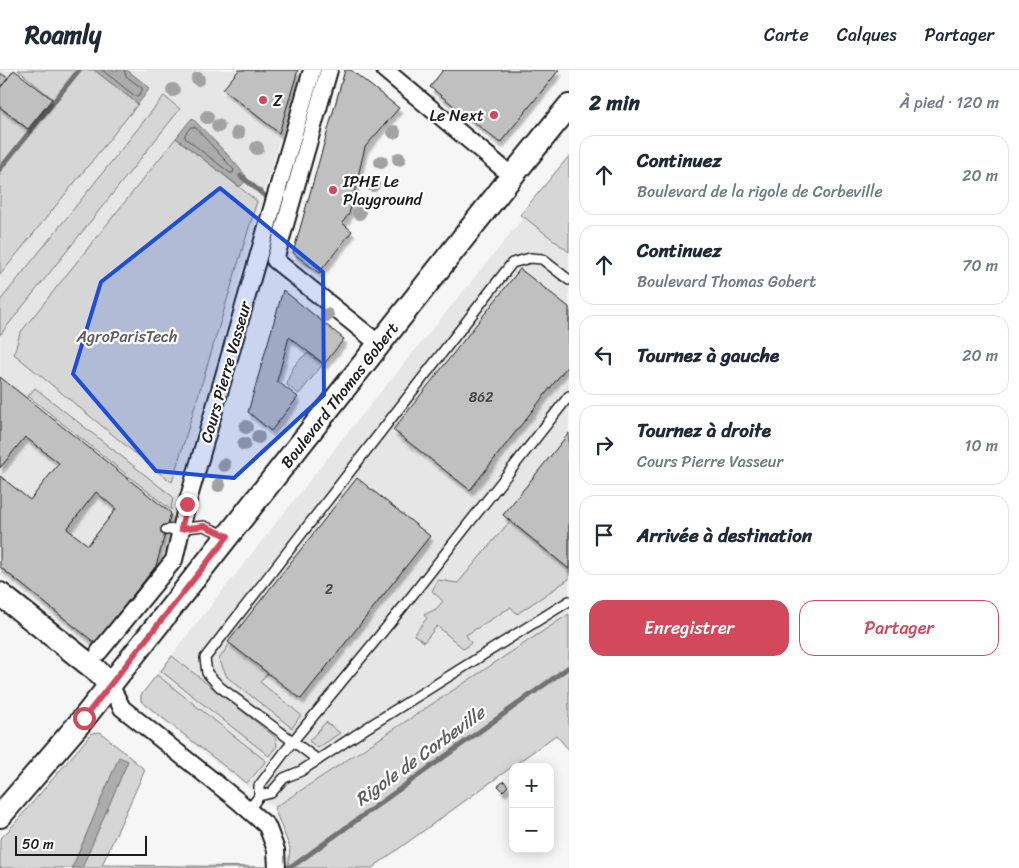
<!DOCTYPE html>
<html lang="fr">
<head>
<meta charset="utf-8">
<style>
  body { margin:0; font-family:Sriracha,sans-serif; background:#f2f2f3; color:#1f2937 }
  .controls { position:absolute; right:15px; bottom:15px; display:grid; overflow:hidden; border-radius:10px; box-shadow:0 2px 12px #0003 }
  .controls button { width:45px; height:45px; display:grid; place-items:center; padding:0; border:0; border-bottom:1px solid #e0e1e3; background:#fff; color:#1f2937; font:25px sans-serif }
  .scale { position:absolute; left:15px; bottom:12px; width:132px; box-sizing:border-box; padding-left:5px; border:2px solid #1c1c1c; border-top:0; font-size:14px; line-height:18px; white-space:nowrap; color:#1c1c1c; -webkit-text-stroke:4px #fff; paint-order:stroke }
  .stop { position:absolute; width:15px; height:15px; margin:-11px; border:4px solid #d1495b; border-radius:50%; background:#fff }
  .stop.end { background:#d1495b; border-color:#fff; box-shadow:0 1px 5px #0008 }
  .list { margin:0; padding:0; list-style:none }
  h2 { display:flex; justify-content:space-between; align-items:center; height:65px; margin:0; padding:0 20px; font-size:21px }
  h2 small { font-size:16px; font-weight:400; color:#747a83 }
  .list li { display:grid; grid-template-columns:32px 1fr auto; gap:15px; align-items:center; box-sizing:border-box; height:80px; margin:0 10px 10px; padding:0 10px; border:1px solid #e0e1e3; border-radius:15px }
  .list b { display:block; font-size:19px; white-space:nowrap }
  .list p { margin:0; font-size:16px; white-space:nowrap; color:#747a83 }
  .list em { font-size:16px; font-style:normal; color:#747a83 }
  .actions { display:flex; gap:10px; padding:15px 20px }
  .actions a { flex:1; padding:11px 0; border:1px solid #d1495b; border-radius:15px; text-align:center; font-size:18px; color:#d1495b }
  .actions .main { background:#d1495b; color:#fff }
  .icon { flex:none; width:28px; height:28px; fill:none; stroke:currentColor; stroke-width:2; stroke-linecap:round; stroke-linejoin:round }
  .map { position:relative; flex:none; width:569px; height:798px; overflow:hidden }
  header { display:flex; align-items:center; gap:30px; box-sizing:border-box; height:70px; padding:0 25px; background:#fff; border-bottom:1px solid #e0e1e3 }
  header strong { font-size:24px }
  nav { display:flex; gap:28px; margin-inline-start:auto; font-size:18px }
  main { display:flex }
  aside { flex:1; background:#fff }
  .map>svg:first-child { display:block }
</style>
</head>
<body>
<header>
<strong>Roamly</strong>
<nav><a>Carte</a><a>Calques</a><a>Partager</a></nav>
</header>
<main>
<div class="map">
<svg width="569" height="798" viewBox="0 0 569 798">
  <defs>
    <filter id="shadow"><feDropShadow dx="3" dy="5.5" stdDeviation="1" flood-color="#0004"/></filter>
  </defs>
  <rect width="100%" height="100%" fill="#f6f6f6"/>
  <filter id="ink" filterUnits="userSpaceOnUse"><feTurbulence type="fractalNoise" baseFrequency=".02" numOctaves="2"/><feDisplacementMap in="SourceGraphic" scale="10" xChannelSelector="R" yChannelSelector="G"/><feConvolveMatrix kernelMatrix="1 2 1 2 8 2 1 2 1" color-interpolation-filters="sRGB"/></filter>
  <g filter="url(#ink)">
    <!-- built -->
    <g fill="#e6e6e6">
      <polygon points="0,0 299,0 158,497 93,579 0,504"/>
      <polygon points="524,147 569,182 569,544 274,738 140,632 140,625 340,372"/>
    </g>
    <!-- green -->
    <g fill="#d6d6d6" stroke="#797979">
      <polygon points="18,0 95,0 138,34 0,205 0,38 28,59 53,29"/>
      <polygon points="164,26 180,39 0,265 0,231"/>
      <polygon points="176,68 257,131 172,412 163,406 14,284 20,263"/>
      <polygon points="569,86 569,182 524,147 520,145"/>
      <path d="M308,283L323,294L299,324L287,315C289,301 296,291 308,283Z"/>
      <polygon points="35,318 173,427 171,440 28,326"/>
      <polygon points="510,451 569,499 569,509 517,544 511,537 466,565 471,573 464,579 437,556 424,572 414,565 427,548 424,545 436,539 443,531 432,521 438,510 458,513"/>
      <polygon points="569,544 569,680 556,665 372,798 288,798 290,778 274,738"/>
      <polygon points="230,573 268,603 260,612 301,645 292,658 227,607 219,589"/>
      <polygon points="172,586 274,666 276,669 277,676 269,686 161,601"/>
      <polygon points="157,605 266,691 250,710 246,713 141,631 141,625"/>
      <polygon points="326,652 340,663 318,678 309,671"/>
      <polygon points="100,662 145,700 102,795 268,797 268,798 0,798 0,769 9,760 92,663"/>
    </g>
    <!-- water -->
    <g fill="#acacac" stroke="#727272">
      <polygon points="94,0 127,0 150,18 138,34"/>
      <polygon points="192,48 228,85 246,106 244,113 240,117 176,68"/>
      <polygon points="119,687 128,691 82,798 72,798"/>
    </g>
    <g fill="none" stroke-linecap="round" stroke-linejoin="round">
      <!-- shore -->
      <g stroke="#565656" stroke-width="1">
        <polyline points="102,0 135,26 138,26 142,21 142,18 126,6 124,0"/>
        <polygon points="191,57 195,57 234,100 233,103 230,103 185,68 185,65"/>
      </g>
      <!-- stream -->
      <g stroke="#727272" stroke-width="5">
        <polyline points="0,99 79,0"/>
        <polyline points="241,106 271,131"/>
        <polyline points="287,798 297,793 569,597"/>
      </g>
    </g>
    <!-- building -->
    <g fill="#c0c0c0" stroke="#1c1c1c" fill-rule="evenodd" filter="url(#shadow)">
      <polygon points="14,0 52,29 28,59 0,37 0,18"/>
      <polygon points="239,0 298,0 279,63 223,19"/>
      <polygon points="345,0 351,0 399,38 365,77 349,144 342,153 352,161 319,203 293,183"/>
      <polygon points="443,0 559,0 500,73 430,17"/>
      <polygon points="0,3 8,8 0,18"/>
      <polygon points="520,199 569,237 569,294 470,420 393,360"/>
      <polygon points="283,220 344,269 324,294 289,267 277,311 298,327 271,361 248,342"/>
      <path d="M0,307L171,443L156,496L95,573L0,497V406L30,430L59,393L25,367L0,398ZM96,422L116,439L88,475L67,459Z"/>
      <polygon points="569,363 569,499 503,445"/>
      <polygon points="357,408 430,466 301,629 228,572"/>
      <polygon points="504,711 508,716 503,721 498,716"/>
    </g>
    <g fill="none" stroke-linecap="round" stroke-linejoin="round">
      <!-- lane casing -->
      <g stroke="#1c1c1c" stroke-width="12">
        <g id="lane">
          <polyline points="166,460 204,456 227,466"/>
          <polyline points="318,690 220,617 207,603 205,588 512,193 530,188 542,189 569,210"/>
          <polyline points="259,726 271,723 284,708 301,701 368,657 569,531"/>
          <polyline points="249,740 259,726 259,716 293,671 403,537 569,326"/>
        </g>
      </g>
      <!-- street casing -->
      <g stroke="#1c1c1c" stroke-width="20">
        <g id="street">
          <polyline points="329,0 275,190 379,274"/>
          <polyline points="385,0 512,106"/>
          <polyline points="99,582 174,490 187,434 312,0"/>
          <polyline points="110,615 122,638 237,730 267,756 276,780 277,798"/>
        </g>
      </g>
      <!-- secondary casing -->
      <g stroke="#1c1c1c" stroke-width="26">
        <g id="secondary">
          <polyline points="0,524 96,600 110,615"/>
          <polyline points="0,746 84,648 512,106 569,36"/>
        </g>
      </g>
      <!-- lane -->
      <use href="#lane" stroke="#fff" stroke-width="9"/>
      <!-- street -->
      <use href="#street" stroke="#fff" stroke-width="16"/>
      <!-- secondary -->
      <use href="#secondary" stroke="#fff" stroke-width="22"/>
    </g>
    <!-- trees -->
    <g fill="#a2a2a2">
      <circle cx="198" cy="9" r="7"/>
      <circle cx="173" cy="20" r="7"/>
      <circle cx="207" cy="47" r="7"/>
      <circle cx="218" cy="56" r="7"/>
      <circle cx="394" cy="62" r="7"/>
      <circle cx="238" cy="63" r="7"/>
      <circle cx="257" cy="78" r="7"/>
      <circle cx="399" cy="89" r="7"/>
      <circle cx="381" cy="92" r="7"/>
      <circle cx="373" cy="115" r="7"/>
      <circle cx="359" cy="143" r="7"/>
      <circle cx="327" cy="245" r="7"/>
      <circle cx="246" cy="357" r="7"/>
      <circle cx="258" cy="367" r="7"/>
      <circle cx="244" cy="374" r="7"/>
      <circle cx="224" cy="395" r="7"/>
      <circle cx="219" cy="415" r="7"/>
    </g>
  </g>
  <g fill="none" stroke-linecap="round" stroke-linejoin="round" filter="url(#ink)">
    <!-- route -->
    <polyline stroke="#d1495b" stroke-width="6" points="84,648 228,466 204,456 181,459 187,434"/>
  </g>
  <!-- marked area -->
  <path fill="#1d4ed8" fill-opacity="0.2" stroke="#1d4ed8" stroke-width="4" stroke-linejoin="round" d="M220,118L323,202L324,325L234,408L156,401L73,304L101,212Z"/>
  <!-- markers -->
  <g fill="#d1495b" stroke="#fff" stroke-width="2">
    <circle cx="263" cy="30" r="5"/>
    <circle cx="494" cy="45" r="5"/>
    <circle cx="333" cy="120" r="5"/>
  </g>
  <g text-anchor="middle" stroke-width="4.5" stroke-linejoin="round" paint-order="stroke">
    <!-- number labels -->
    <g font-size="14" fill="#454545">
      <text x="481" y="332">862</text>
      <text x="329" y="524">2</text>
    </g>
    <!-- poi labels -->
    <g font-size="16" fill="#1c1c1c" stroke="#fff" text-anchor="start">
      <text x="273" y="36">Z</text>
      <text x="484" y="51" text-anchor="end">Le Next</text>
      <text x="343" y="117">IPHE Le<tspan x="343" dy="18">Playground</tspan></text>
    </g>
    <!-- park labels -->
    <g font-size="16" fill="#5d5d5d" stroke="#fff">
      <text x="127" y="272">AgroParisTech</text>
    </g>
    <!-- street labels -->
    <g font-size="16" fill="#1c1c1c" stroke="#fff">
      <text transform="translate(225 302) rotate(-74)" y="6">Cours Pierre Vasseur</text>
      <text transform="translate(339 325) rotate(-52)" y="6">Boulevard Thomas Gobert</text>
    </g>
    <!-- water labels -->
    <g font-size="18" font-style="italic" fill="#5d5d5d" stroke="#fff">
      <text transform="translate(420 686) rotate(-36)" y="6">Rigole de Corbeville</text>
    </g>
  </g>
</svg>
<div class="controls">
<button>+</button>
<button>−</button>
</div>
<div class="scale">50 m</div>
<div class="stop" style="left:84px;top:648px"></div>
<div class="stop end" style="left:187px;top:434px"></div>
</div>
<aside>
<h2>2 min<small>À pied · 120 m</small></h2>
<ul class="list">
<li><svg class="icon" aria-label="ahead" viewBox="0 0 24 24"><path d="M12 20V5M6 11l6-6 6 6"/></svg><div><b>Continuez</b><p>Boulevard de la rigole de Corbeville</p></div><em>20 m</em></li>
<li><svg class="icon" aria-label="ahead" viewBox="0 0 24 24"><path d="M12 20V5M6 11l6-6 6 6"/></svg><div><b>Continuez</b><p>Boulevard Thomas Gobert</p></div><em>70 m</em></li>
<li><svg class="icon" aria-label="left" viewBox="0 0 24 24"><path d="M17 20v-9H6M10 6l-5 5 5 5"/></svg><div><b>Tournez à gauche</b></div><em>20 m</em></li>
<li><svg class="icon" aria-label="right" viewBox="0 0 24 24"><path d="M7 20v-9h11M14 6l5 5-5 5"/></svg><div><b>Tournez à droite</b><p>Cours Pierre Vasseur</p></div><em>10 m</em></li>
<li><svg class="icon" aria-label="arrive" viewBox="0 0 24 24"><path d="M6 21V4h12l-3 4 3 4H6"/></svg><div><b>Arrivée à destination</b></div></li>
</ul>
<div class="actions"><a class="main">Enregistrer</a><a>Partager</a></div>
</aside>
</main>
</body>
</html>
